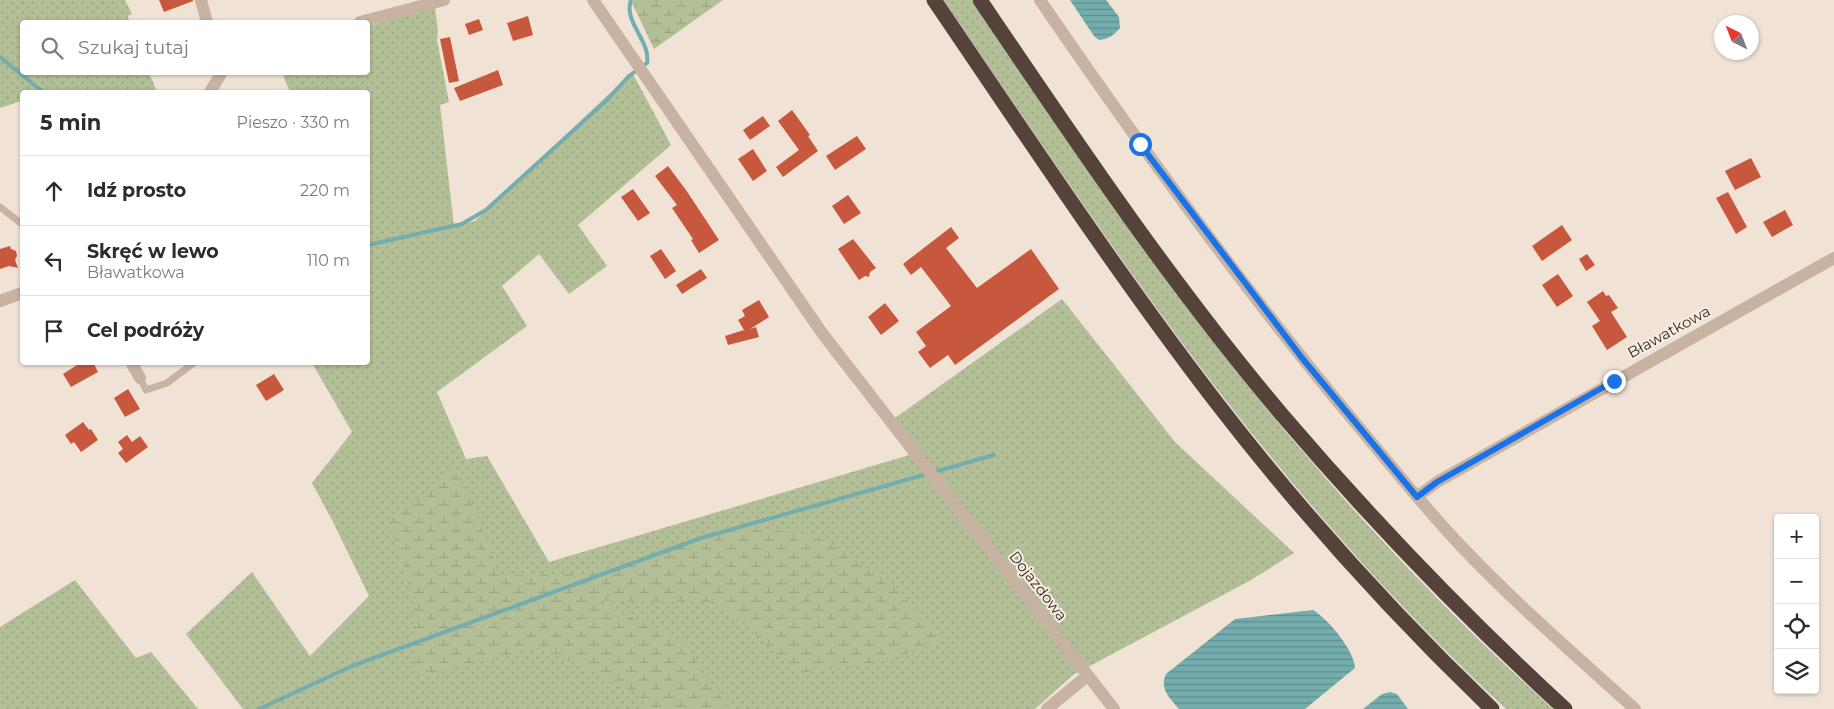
<!DOCTYPE html>
<html lang="pl">
<head>
<meta charset="utf-8">
<style>
  body { margin:0; font-family:Montserrat,sans-serif; background:#f7f7f7; color:#2b2b33 }
  .controls { position:absolute; right:15px; bottom:15px; display:grid; overflow:hidden; border-radius:5px; box-shadow:0 1px 4px #0004 }
  .controls button { width:45px; height:45px; display:grid; place-items:center; padding:0; border:0; border-bottom:1px solid #e1e1e2; background:#fff; color:#2b2b33; font:25px sans-serif }
  .compass { position:absolute; left:1714px; top:15px; width:45px; height:45px; border-radius:50%; background:#fff; box-shadow:0 1px 4px #0004; rotate:318deg }
  .stop { position:absolute; width:15px; height:15px; margin:-11px; border:4px solid #1a73e8; border-radius:50%; background:#fff }
  .stop.end { background:#1a73e8; border-color:#fff; box-shadow:0 1px 5px #0008 }
  .list { margin:0; padding:0; list-style:none }
  h2 { display:flex; justify-content:space-between; align-items:center; height:65px; margin:0; padding:0 20px; font-size:21px }
  h2 small { font-size:16px; font-weight:400; color:#7c7c81 }
  .list li { display:grid; grid-template-columns:32px 1fr auto; gap:15px; align-items:center; box-sizing:border-box; height:70px; padding:0 20px; border-top:1px solid #e1e1e2 }
  .list b { display:block; font-size:19px; white-space:nowrap }
  .list p { margin:0; font-size:16px; white-space:nowrap; color:#7c7c81 }
  .list em { font-size:16px; font-style:normal; color:#7c7c81 }
  .icon { flex:none; width:28px; height:28px; fill:none; stroke:currentColor; stroke-width:2; stroke-linecap:round; stroke-linejoin:round }
  .map { position:relative; flex:none; width:1834px; height:709px; overflow:hidden }
  .search { position:absolute; background:#fff; box-shadow:0 1px 4px #0004; left:20px; top:20px; width:350px; height:55px; display:flex; align-items:center; gap:12px; box-sizing:border-box; padding:0 18px; border-radius:5px; color:#7c7c81; font-size:19px }
  .panel { position:absolute; background:#fff; box-shadow:0 1px 4px #0004; left:20px; top:90px; width:350px; height:275px; border-radius:5px }
  .map>svg:first-child { display:block }
</style>
</head>
<body>
<div class="map">
<svg width="1834" height="709" viewBox="0 0 1834 709">
  <defs>
    <pattern id="grass-dots" width="8" height="8" patternUnits="userSpaceOnUse" patternTransform="scale(1.25)"><rect width="8" height="8" fill="#b3bf96"/><path d="M2 2h.1M6 6h.1" fill="none" stroke="#9aa481" stroke-width="1.8" stroke-linecap="round"/></pattern>
    <pattern id="wetland-marsh" width="20" height="14" patternUnits="userSpaceOnUse" patternTransform="scale(1.25)"><rect width="20" height="14" fill="#b3bf96"/><path d="M1 5h8M5 5V1M11 12h8M15 12V8" fill="none" stroke="#9aa481"/></pattern>
    <pattern id="water-rules" width="6" height="5" patternUnits="userSpaceOnUse" patternTransform="scale(1.25)"><rect width="6" height="5" fill="#74adad"/><path d="M0 2.5h6" fill="none" stroke="#608d8d"/></pattern>
  </defs>
  <rect width="100%" height="100%" fill="#f0e2d5"/>
  <!-- grass -->
  <g fill="url(#grass-dots)">
    <polygon points="0,0 125,0 132,14 128,16 129,22 22,22 22,72 149,73 157,92 22,92 22,102 21,101 0,108"/>
    <path d="M943,0H971C1020,71 1070,142 1120,212C1145,248 1170,286 1197,321C1304,461 1422,591 1553,709H1506C1405,615 1312,511 1227,402C1126,272 1036,135 943,0Z"/>
    <polygon points="435,8 438,31 437,40 449,102 440,105 454,226 475,221 632,72 671,145 578,225 607,266 569,294 539,254 502,286 527,326 437,392 466,459 487,456 549,562 906,456 918,449 895,418 1062,299 1175,442 1294,553 1251,580 1073,675 1035,709 243,709 186,634 252,572 310,656 369,596 332,520 312,483 352,432 312,363 368,362 368,92 290,92 282,73 368,72 368,26"/>
    <polygon points="75,580 136,658 151,652 198,709 0,709 0,627"/>
  </g>
  <!-- wetland -->
  <g fill="url(#wetland-marsh)">
    <polygon points="634,0 723,0 654,49 632,3"/>
    <polygon points="457,468 500,575 604,574 743,526 818,536 894,586 943,642 877,663 797,673 720,602 596,601 683,641 729,709 647,709 639,694 541,647 414,678 413,599 389,521"/>
  </g>
  <!-- water -->
  <g fill="url(#water-rules)">
    <path d="M1070,0H1106L1119,17L1120,28C1114,35 1109,39 1099,40L1094,36Z"/>
    <path d="M1313,610C1329,620 1354,650 1355,668L1305,709H1179C1170,698 1159,689 1166,674L1235,619Z"/>
    <polygon points="1390,692 1397,694 1408,709 1363,709 1382,694"/>
  </g>
  <g fill="none" stroke-linecap="round" stroke-linejoin="round">
    <!-- stream -->
    <g stroke="#74adad" stroke-width="4">
      <polyline points="0,57 43,92"/>
      <path d="M368,245L462,224L486,210L608,99L629,76L647,63C651,41 623,22 631,0"/>
      <polyline points="934,472 994,455"/>
      <polyline points="259,709 352,666 701,538 927,474"/>
    </g>
  </g>
  <!-- building -->
  <g fill="#c7583d">
    <polygon points="159,0 193,0 193,1 164,12"/>
    <polygon points="528,16 533,35 513,41 507,23"/>
    <polygon points="479,19 483,30 469,35 465,24"/>
    <polygon points="450,37 459,81 449,83 440,39"/>
    <polygon points="498,70 503,85 460,101 454,88"/>
    <polygon points="792,110 810,135 808,136 818,151 783,177 776,167 799,150 778,121"/>
    <polygon points="763,116 770,126 750,140 743,130"/>
    <polygon points="857,136 866,149 835,170 826,156"/>
    <polygon points="753,149 767,171 753,181 738,159"/>
    <polygon points="1751,158 1761,177 1735,190 1725,171"/>
    <polygon points="668,166 686,190 719,240 699,253 691,240 693,239 672,208 677,205 655,176"/>
    <polygon points="633,189 650,213 638,221 621,197"/>
    <polygon points="1728,192 1747,227 1736,234 1716,198"/>
    <polygon points="848,195 861,213 844,224 832,206"/>
    <polygon points="1785,210 1793,225 1772,237 1763,222"/>
    <polygon points="1562,225 1572,240 1542,261 1532,246"/>
    <polygon points="951,227 959,238 946,248 977,288 1031,249 1059,289 955,365 948,355 930,368 918,352 926,346 916,332 951,306 921,267 911,275 903,264"/>
    <polygon points="853,239 876,268 870,272 869,277 865,276 859,280 838,249"/>
    <polygon points="10,246 11,249 16,251 17,256 15,260 18,268 9,266 0,269 0,249"/>
    <polygon points="661,249 676,271 665,279 650,256"/>
    <polygon points="1587,254 1595,265 1586,271 1579,259"/>
    <polygon points="701,269 707,278 682,294 676,285"/>
    <polygon points="1558,274 1573,296 1557,307 1542,285"/>
    <polygon points="1603,291 1606,296 1609,295 1618,308 1611,312 1627,337 1607,350 1592,326 1600,321 1587,302"/>
    <polygon points="759,300 769,317 750,329 756,327 759,337 728,345 725,336 744,330 738,320 745,316 742,310"/>
    <polygon points="885,303 899,321 881,335 868,317"/>
    <polygon points="82,362 93,362 98,372 71,387 63,374"/>
    <polygon points="274,374 284,390 266,401 256,385"/>
    <polygon points="128,389 140,409 125,417 114,398"/>
    <polygon points="83,422 89,430 91,429 98,440 81,452 74,442 71,444 65,435"/>
    <polygon points="127,435 132,442 140,436 148,447 126,463 118,453 123,449 118,442"/>
  </g>
  <g fill="none" stroke-linecap="round" stroke-linejoin="round">
    <!-- lane -->
    <g stroke="#c8b2a2" stroke-width="7">
      <polyline points="0,207 22,224"/>
      <polyline points="140,378 146,390 167,383 195,362"/>
    </g>
    <!-- street -->
    <g stroke="#c8b2a2" stroke-width="12">
      <polyline points="201,0 207,22"/>
      <polyline points="593,0 822,333 1114,709"/>
      <path d="M1040,0C1140,146 1244,290 1358,426C1392,467 1425,508 1461,546C1516,604 1576,656 1635,709"/>
      <polyline points="360,22 444,0"/>
      <polyline points="210,92 222,72"/>
      <polyline points="0,301 22,293"/>
      <polyline points="131,362 140,378"/>
      <polyline points="1417,497 1437,482 1834,258"/>
      <polyline points="1047,709 1087,676"/>
    </g>
    <!-- highway -->
    <g stroke="#54423b" stroke-width="15">
      <path d="M934,0C1026,135 1116,272 1216,402C1300,511 1393,614 1492,709"/>
      <path d="M980,0C1076,142 1172,285 1283,416C1371,519 1465,617 1565,709"/>
    </g>
  </g>
  <g fill="none" stroke-linecap="round" stroke-linejoin="round">
    <!-- route -->
    <polyline stroke="#1a73e8" stroke-width="6" points="1140,144 1302,358 1417,497 1437,482 1614,381"/>
  </g>
  <g text-anchor="middle" stroke-width="4" stroke-linejoin="round" paint-order="stroke">
    <!-- street labels -->
    <g font-size="15" fill="#322824" stroke="#f9ede1">
      <text transform="translate(1669 332) rotate(-29)" y="5">Bławatkowa</text>
      <text transform="translate(1038 586) rotate(52)" y="5">Dojazdowa</text>
    </g>
  </g>
</svg>
<div class="controls">
<button>+</button>
<button>−</button>
<button><svg class="icon" aria-label="locate" viewBox="0 0 24 24"><circle cx="12" cy="12" r="6"/><path d="M12 2v4M12 18v4M2 12h4M18 12h4"/></svg></button>
<button><svg class="icon" aria-label="layers" viewBox="0 0 24 24"><path d="M12 4l9 5-9 5-9-5zM3 14l9 5 9-5"/></svg></button>
</div>
<svg class="compass" viewBox="-18 -18 36 36"><path d="M0-13l5 13h-10z" fill="#e53935"/><path d="M0 13l5-13h-10z" fill="#7c7c81"/></svg>
<div class="stop" style="left:1140px;top:144px"></div>
<div class="stop end" style="left:1614px;top:381px"></div>
<div class="search"><svg class="icon" aria-label="search" viewBox="0 0 24 24"><circle cx="10" cy="10" r="6"/><path d="M15 15l6 6"/></svg>Szukaj tutaj</div>
<section class="panel">
<h2>5 min<small>Pieszo · 330 m</small></h2>
<ul class="list">
<li><svg class="icon" aria-label="ahead" viewBox="0 0 24 24"><path d="M12 20V5M6 11l6-6 6 6"/></svg><div><b>Idź prosto</b></div><em>220 m</em></li>
<li><svg class="icon" aria-label="left" viewBox="0 0 24 24"><path d="M17 20v-9H6M10 6l-5 5 5 5"/></svg><div><b>Skręć w lewo</b><p>Bławatkowa</p></div><em>110 m</em></li>
<li><svg class="icon" aria-label="arrive" viewBox="0 0 24 24"><path d="M6 21V4h12l-3 4 3 4H6"/></svg><div><b>Cel podróży</b></div></li>
</ul>
</section>
</div>
</body>
</html>
